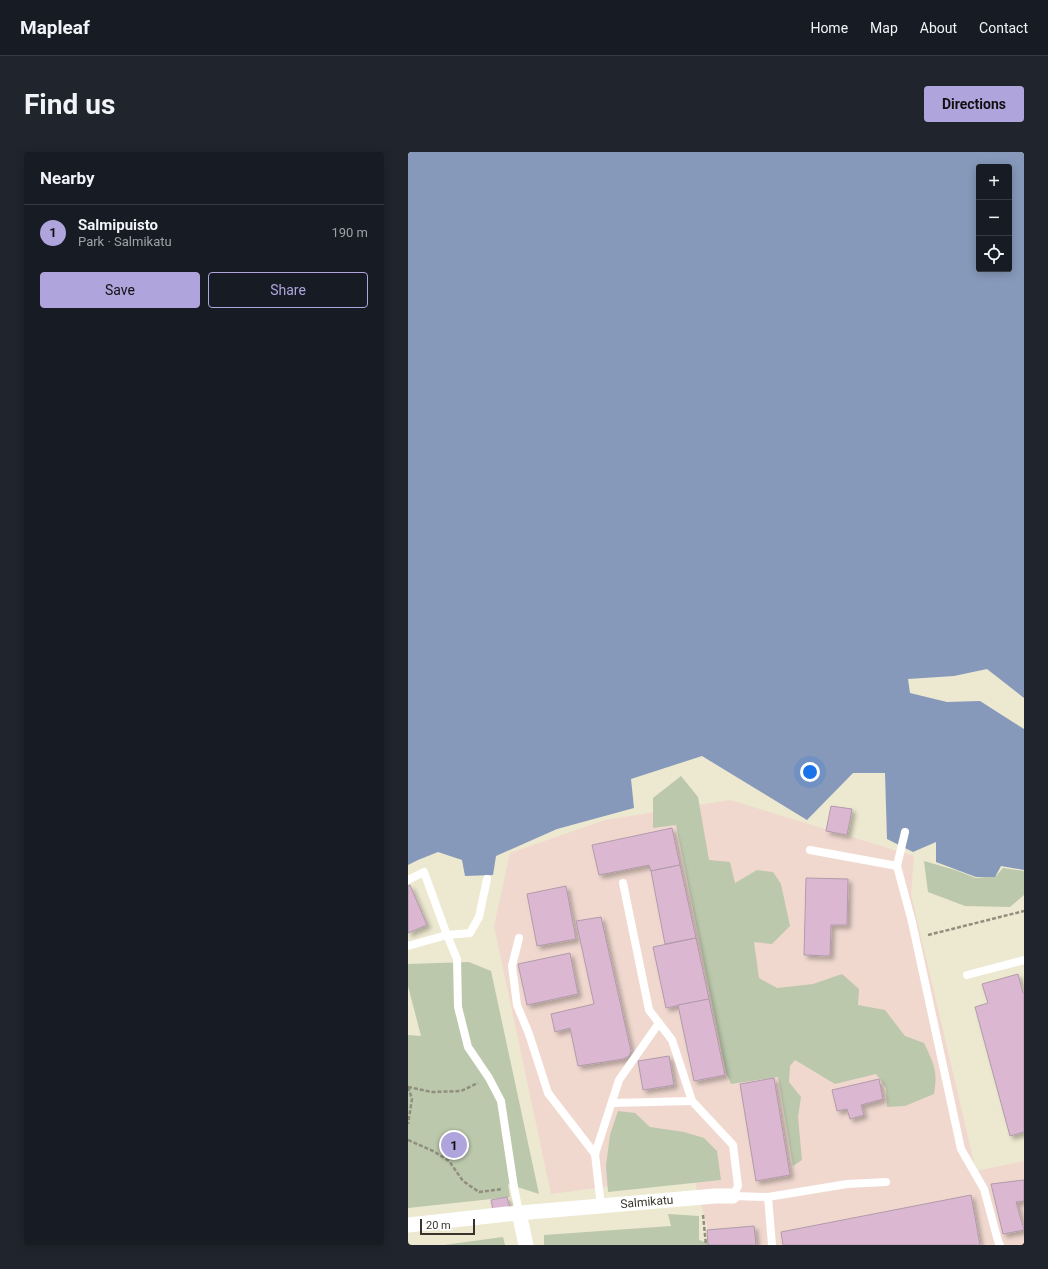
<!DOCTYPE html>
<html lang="en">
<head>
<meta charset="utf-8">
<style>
  body { margin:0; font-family:Roboto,sans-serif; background:#20242c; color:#f1f3f6 }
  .controls { position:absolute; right:12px; top:12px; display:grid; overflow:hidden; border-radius:4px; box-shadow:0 2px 10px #0003 }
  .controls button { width:36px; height:36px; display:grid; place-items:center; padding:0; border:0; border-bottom:1px solid #363941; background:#171b24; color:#f1f3f6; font:20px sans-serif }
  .scale { position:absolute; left:12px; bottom:10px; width:55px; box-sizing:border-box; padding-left:4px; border:2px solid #36342b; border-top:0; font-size:11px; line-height:14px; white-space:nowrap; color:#36342b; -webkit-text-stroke:3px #fff; paint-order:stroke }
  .you { position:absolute; left:402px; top:620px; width:14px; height:14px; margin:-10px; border:3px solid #fff; border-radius:50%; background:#1a73e8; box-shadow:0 0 0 6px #1a73e833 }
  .badge { display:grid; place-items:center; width:26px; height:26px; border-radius:50%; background:#afa4dc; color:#111; font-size:13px; font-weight:700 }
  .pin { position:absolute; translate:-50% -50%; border:2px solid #fff; box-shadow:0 1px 4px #0006 }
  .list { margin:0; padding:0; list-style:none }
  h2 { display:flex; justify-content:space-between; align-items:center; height:52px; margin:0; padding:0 16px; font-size:17px }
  h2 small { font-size:13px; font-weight:400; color:#9ea1a6 }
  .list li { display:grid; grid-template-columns:26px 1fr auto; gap:12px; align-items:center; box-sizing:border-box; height:56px; padding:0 16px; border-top:1px solid #363941 }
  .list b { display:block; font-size:15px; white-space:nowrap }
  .list p { margin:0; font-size:13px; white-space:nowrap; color:#9ea1a6 }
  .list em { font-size:13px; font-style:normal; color:#9ea1a6 }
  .actions { display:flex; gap:8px; padding:12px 16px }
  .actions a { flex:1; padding:9px 0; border:1px solid #afa4dc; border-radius:4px; text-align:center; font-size:14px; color:#afa4dc }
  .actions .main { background:#afa4dc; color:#111 }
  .icon { flex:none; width:22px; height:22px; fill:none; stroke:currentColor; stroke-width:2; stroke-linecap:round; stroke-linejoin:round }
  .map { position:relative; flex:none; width:616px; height:1093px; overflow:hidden; border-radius:4px }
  header { display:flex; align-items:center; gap:24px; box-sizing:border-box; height:56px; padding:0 20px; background:#171b24; border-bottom:1px solid #363941 }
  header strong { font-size:19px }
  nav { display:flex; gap:22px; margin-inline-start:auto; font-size:14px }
  .intro { display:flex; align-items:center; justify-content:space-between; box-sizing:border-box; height:96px; padding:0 24px }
  h1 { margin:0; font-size:28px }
  .button { padding:10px 18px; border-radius:4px; background:#afa4dc; color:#111; font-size:14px; font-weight:700 }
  main { display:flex; gap:24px; padding:0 24px }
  aside { flex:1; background:#171b24; border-radius:4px; box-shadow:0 2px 10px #0003 }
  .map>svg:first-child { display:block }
</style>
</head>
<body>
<header>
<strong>Mapleaf</strong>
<nav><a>Home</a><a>Map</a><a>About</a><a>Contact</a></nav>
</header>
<div class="intro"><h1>Find us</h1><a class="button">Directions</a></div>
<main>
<aside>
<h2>Nearby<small></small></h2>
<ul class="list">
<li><span class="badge">1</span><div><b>Salmipuisto</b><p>Park · Salmikatu</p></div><em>190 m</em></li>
</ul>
<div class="actions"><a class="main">Save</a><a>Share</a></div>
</aside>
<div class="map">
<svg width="616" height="1093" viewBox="0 0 616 1093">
  <defs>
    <filter id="shadow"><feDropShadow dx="3.5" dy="3.5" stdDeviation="2" flood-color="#0004"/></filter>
  </defs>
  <rect width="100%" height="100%" fill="#ede8d0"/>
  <!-- industrial -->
  <polygon fill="#f0d8cf" points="322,648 506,704 503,742 568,1019 616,1009 616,1093 304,1093 285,1023 143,1042 86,774 102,701 197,668"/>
  <!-- green -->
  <g fill="#bbc8ac">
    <path d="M273,624L290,645L301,708L322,710L327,731L349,718L365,720L373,732L382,774L364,792L346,790L351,826L369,836L405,832L434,822L451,837L450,853L477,858L497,884L516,891C526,912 530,919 526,942L497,954L479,955L478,936L468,922L427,932L387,908L382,914L381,930L393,945L390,965L394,1008L385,1014L370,925L323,932L318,920L268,673L245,676V646Z"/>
    <polygon points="516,709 547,718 568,726 588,724 595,716 616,719 616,743 602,755 557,754 520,740"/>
    <polygon points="61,810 83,819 131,1042 100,1032 102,1045 0,1056 0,883 13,884 0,834 0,812"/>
    <polygon points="210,959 227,961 242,975 276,980 296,986 309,999 313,1028 200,1040 198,1014 202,983"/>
    <polygon points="260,1062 291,1064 291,1088 306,1093 136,1093 136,1083 263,1074"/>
    <polygon points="95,1085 97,1093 36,1093"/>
  </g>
  <!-- water -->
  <path fill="#8699ba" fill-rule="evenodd" d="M0,0H616V546L579,517L546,524L500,527L502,541L539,550L572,549L616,577V718L593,714L587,725H568L528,710V690L505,700L479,687L477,621H445L399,668L294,604L223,627L226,656L149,677L88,704L85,723L57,724L54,708L30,700L10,708L0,713ZM571,15H601V117H571Z"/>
  <!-- building -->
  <g fill="#dcb7d1" stroke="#b09baa" filter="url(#shadow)">
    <polygon points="423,654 444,657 439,683 418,679"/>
    <polygon points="264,676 272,713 243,719 241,713 191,723 184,693"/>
    <polygon points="272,713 288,786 257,792 243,719"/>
    <polygon points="398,726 440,727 439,773 423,773 422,804 396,803"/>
    <polygon points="2,733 19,773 0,781 0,734"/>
    <polygon points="158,734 168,787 129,794 119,742"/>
    <polygon points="193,765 223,899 221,904 215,907 170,914 162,876 147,880 143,862 186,852 168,769"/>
    <polygon points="288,786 301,847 258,856 245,795"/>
    <polygon points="162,801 170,842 119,853 110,812"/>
    <polygon points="610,822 615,841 616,841 616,980 602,984 567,855 580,851 574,832"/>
    <polygon points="301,847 317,923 286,929 270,853"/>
    <polygon points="261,904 266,933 235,938 230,909"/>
    <polygon points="366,926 382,1023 348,1029 332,932"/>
    <polygon points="471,927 475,947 453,953 456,963 442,967 439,957 429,959 424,938"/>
    <polygon points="616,1028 616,1049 608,1050 616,1078 595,1082 583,1032"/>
    <polygon points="563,1043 572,1093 375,1093 373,1080"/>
    <polygon points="99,1045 102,1056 85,1058 83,1048"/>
    <polygon points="346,1074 348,1093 300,1093 299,1078"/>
  </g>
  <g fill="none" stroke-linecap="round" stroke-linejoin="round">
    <!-- path -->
    <g stroke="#928e7e" stroke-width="2.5" stroke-dasharray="4 2" stroke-linecap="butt">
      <polyline points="520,783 616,759"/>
      <polyline points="0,935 24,940 53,939 70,931"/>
      <polyline points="0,935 4,947 0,972"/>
      <polyline points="0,988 25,999 41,1009 55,1029 71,1040 94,1037"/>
      <polyline points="295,1063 298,1093"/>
    </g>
    <!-- lane -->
    <g stroke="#fff" stroke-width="8">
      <polyline points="497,680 489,714 504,770 553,997 576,1037 590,1089 592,1093"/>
      <polyline points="402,698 489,714"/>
      <polyline points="0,728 16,720 39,783 62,781 71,765 79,727"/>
      <polyline points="215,731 241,858 264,888 284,949 325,993 330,1034 325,1044 360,1045 439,1032 478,1030"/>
      <polyline points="111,786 104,814 109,853 121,882 140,941 187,1002"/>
      <polyline points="0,794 39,783 49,807 50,855 60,895 81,926 93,949 106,1035 111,1061"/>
      <polyline points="559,823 616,808"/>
      <polyline points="204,951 284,949"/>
      <polyline points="360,1045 364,1093"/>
      <polyline points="193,1054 187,1002 211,928 251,871"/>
    </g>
    <!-- street -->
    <g stroke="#fff" stroke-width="15">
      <polyline points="111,1061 118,1093"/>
      <path id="s1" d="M0,1073L99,1062L307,1044H325"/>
    </g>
  </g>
  <g text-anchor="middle" stroke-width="4" stroke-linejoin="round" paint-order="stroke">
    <!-- street labels -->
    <g font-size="12" fill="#36342b" stroke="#fff">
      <text dy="4" stroke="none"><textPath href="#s1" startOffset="240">Salmikatu</textPath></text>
    </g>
  </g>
</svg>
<div class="controls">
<button>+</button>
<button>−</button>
<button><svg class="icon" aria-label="locate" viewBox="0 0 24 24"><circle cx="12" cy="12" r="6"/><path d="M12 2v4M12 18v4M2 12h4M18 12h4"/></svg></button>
</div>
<div class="scale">20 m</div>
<div class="you"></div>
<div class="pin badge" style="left:46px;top:993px">1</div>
</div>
</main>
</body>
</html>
